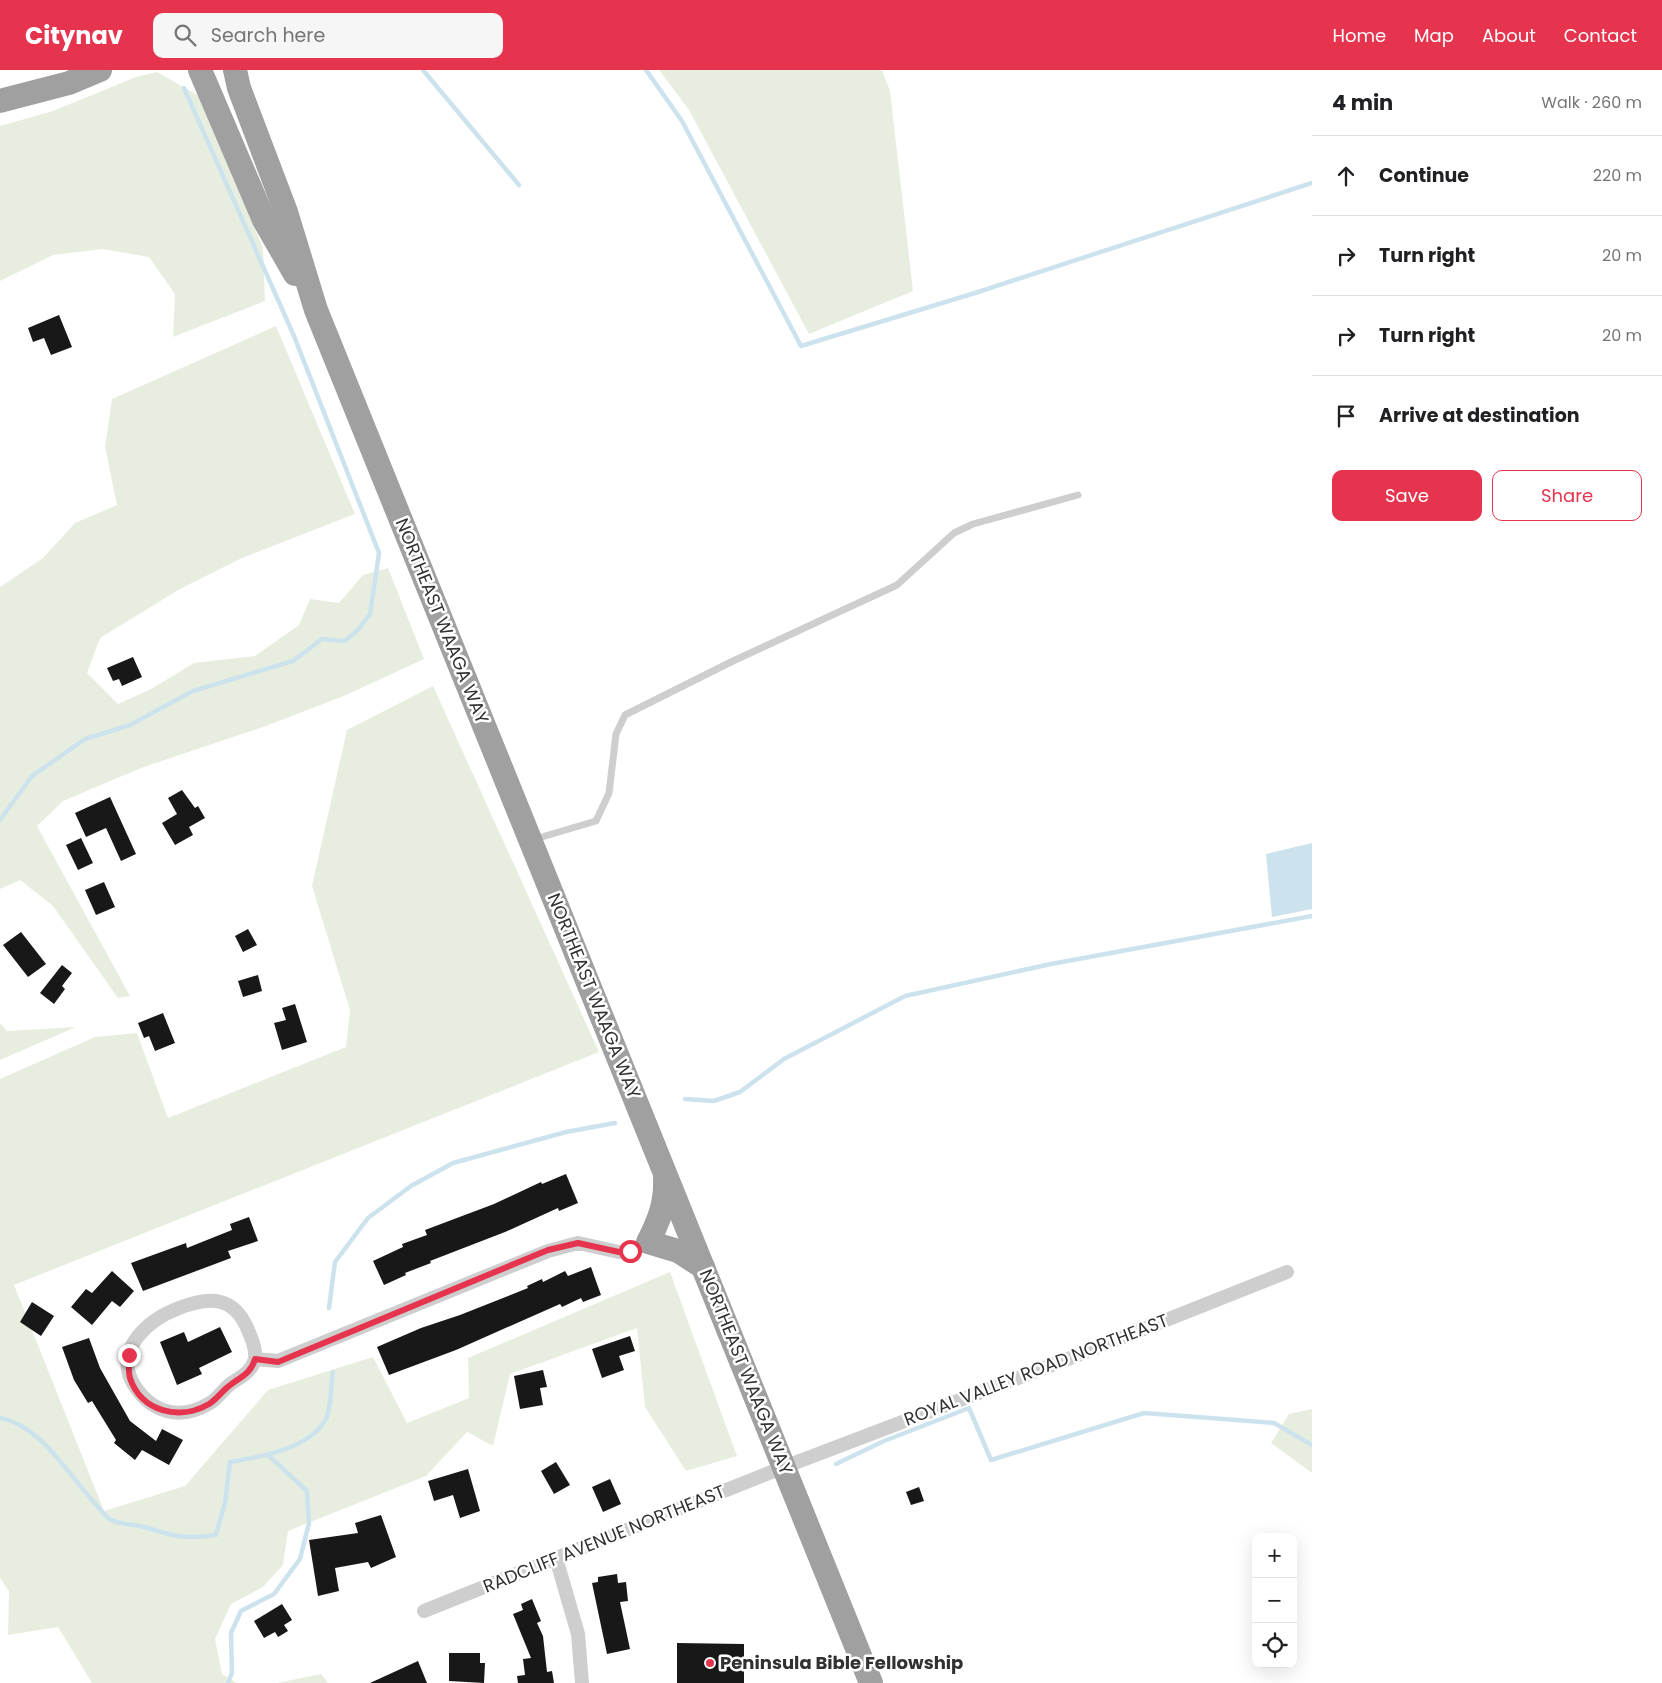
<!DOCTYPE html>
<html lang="en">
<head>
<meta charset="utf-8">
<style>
  body { margin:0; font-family:Poppins,sans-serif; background:#f6f6f6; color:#202124 }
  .controls { position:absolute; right:15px; bottom:15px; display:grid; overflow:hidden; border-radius:10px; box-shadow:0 5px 20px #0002 }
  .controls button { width:45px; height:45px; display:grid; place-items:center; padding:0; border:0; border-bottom:1px solid #e0e0e0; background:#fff; color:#202124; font:25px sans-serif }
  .stop { position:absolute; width:15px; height:15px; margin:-11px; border:4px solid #e7344e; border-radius:50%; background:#fff }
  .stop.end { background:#e7344e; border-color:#fff; box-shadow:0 1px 5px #0008 }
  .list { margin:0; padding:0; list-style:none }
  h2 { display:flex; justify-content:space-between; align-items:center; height:65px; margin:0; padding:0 20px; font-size:21px }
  h2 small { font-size:16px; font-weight:400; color:#757577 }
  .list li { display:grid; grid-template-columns:32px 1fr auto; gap:15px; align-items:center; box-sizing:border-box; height:80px; padding:0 20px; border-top:1px solid #e0e0e0 }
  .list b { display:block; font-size:19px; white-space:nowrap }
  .list em { font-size:16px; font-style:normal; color:#757577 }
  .actions { display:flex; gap:10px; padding:15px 20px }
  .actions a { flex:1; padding:11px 0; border:1px solid #e7344e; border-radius:10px; text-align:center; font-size:18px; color:#e7344e }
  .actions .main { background:#e7344e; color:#fff }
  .icon { flex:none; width:28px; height:28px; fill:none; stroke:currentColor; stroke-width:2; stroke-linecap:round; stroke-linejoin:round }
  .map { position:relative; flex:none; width:1312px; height:1613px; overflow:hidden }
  header { display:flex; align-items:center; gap:30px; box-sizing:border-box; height:70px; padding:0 25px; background:#e7344e; color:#fff }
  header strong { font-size:24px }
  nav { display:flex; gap:28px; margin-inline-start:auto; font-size:18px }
  .search { width:350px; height:45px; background:#f6f6f6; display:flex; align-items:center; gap:12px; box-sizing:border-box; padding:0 18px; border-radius:10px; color:#757577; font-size:19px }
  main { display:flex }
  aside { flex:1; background:#fff }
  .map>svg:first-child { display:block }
</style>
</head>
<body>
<header>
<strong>Citynav</strong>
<div class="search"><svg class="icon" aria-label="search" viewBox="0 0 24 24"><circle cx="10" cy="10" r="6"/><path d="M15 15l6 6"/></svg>Search here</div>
<nav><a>Home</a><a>Map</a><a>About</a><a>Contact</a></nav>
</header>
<main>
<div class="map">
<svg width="1312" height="1613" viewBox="0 0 1312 1613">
  <rect width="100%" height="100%" fill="#fff"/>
  <!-- green -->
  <g fill="#e8eedf">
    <polygon points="659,0 882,0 890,21 913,221 809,264 689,40"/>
    <polygon points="157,2 199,26 263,178 265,231 173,267 175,224 149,187 103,179 53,185 0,211 0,56 53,41 136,7"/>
    <polygon points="276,256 355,444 242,488 180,519 100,568 87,603 118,634 151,619 194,593 255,586 299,555 310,529 339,533 363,505 388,498 424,589 344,626 263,657 141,698 63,731 37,756 130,926 118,928 53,836 20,810 0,819 0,517 43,488 75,453 117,435 105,377 112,329"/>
    <polygon points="433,616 599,982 14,1215 104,1441 185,1416 268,1320 373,1287 407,1353 469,1328 468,1288 670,1202 737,1386 686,1401 645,1337 637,1258 510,1304 493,1376 467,1362 426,1406 288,1461 283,1495 263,1517 231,1534 215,1569 222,1604 237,1613 92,1613 58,1557 8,1565 9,1521 0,1508 0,1009 95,967 137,963 168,1048 346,977 350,940 312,816 347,660"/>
    <polygon points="0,953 7,961 76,957 0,990"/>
    <polygon points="1312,1339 1312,1403 1271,1373 1289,1344"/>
    <polygon points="321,1604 328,1613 277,1613"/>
  </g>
  <!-- water -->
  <polygon fill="#cce3ed" points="1312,773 1312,839 1272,847 1266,784"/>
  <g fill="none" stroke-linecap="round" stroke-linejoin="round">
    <!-- stream -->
    <g stroke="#cce3ed" stroke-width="4.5">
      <polyline points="423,0 519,115"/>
      <polyline points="646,0 682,51 801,276 975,223 1312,113"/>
      <polyline points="0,750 32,706 85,669 130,655 193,621 293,591 322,569 345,571 358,560 370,544 379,483 294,266 184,18"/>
      <polyline points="685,1029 714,1031 740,1022 784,989 905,926 1051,894 1312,846"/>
      <polyline points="329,1238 335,1192 368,1148 411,1116 453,1093 566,1062 615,1053"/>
      <path d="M0,1348C41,1355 68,1405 95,1433C99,1438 105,1447 111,1450C120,1455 134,1454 145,1457C173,1466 185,1470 216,1465L225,1433L230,1392C261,1387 309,1379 326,1349C331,1340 331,1313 333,1302"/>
      <polyline points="836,1394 884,1371 969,1338 991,1390 1144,1343 1274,1353 1312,1375"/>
      <polyline points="228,1613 232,1603 231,1563 241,1541 274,1524 300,1489 309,1453 307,1421 269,1386"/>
    </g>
  </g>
  <!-- building -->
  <g fill="#181818">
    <polygon points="59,245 72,277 51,285 44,268 33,272 28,258"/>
    <polygon points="133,587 142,607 122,616 119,609 113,611 107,598"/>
    <polygon points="182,720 195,738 198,736 205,748 189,757 193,765 175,775 162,753 177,744 168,728"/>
    <polygon points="110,727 136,784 121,791 106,758 86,767 75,743"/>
    <polygon points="81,768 93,793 78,800 66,775"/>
    <polygon points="104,812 115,837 96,845 85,820"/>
    <polygon points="248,859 257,875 243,882 235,866"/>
    <polygon points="21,862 46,894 28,907 3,875"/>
    <polygon points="62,895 72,903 62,916 65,919 54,934 40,923"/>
    <polygon points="258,905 262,921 243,927 238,911"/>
    <polygon points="295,934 307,972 282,980 274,953 286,950 282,938"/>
    <polygon points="163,943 175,973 155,981 149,966 144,968 138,953"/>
    <polygon points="566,1104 578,1133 559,1141 558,1138 505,1162 430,1191 431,1193 405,1203 406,1205 384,1215 373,1191 403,1177 402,1174 427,1165 425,1160 494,1134 541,1112 542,1114"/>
    <polygon points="249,1147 258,1171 228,1181 231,1188 143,1221 131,1193 186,1173 187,1178 232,1160 230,1154"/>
    <polygon points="591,1197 601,1225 583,1232 581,1228 562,1237 560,1234 456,1280 389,1305 377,1277 421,1258 460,1245 528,1218 527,1216 542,1209 543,1212 565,1201 568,1206"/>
    <polygon points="112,1201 134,1221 120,1237 112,1231 92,1255 71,1237 86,1219 92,1223"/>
    <polygon points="32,1232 54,1246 41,1266 20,1252"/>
    <polygon points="220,1257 232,1282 199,1298 202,1304 177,1315 160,1272 184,1262 188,1272"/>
    <polygon points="630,1266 635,1281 619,1286 624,1300 602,1308 592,1279"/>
    <polygon points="89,1268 100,1298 130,1351 156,1371 162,1359 183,1370 169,1395 142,1380 135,1390 114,1373 116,1370 92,1331 88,1333 74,1310 62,1277"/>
    <polygon points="543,1300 547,1317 540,1318 543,1335 520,1339 514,1306"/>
    <polygon points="556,1392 570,1415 554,1424 541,1401"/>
    <polygon points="468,1399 480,1441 460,1448 453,1425 434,1431 428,1411"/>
    <polygon points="610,1409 621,1434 603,1442 592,1417"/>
    <polygon points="919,1417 924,1431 911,1435 906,1422"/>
    <polygon points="381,1445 396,1487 371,1498 368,1492 335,1498 339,1521 318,1526 309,1470 358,1463 355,1453"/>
    <polygon points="617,1504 618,1513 626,1512 628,1531 620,1532 630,1579 607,1584 592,1513 598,1512 598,1507"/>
    <polygon points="532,1529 541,1551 537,1553 543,1566 547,1602 552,1601 554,1613 518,1613 517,1606 525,1605 523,1589 531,1588 513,1544 523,1540 521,1534"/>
    <polygon points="282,1534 292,1550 284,1555 288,1561 278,1567 275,1562 264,1568 254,1551"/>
    <polygon points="677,1573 744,1574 744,1613 677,1613"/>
    <polygon points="449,1583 480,1583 480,1593 485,1593 484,1613 449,1611"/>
    <polygon points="418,1591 427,1613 370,1613"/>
  </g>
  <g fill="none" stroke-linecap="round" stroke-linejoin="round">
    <!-- service -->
    <polyline stroke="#cecece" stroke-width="7" points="535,769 596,751 609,723 616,664 625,645 731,592 897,515 954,463 973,454 1078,425"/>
    <!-- minor -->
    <g stroke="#cecece" stroke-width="14">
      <path d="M255,1289C251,1303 240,1307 229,1315C222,1321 217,1329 210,1333C180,1351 152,1343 134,1315C112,1279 150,1249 179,1238C210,1226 234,1226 248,1260C252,1270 256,1278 255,1289L278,1291L548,1181L578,1173L619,1182L630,1181L648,1172"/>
      <polyline points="556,1488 578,1564 582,1613"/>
      <polyline points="424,1541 784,1397 1068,1289 1287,1202"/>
    </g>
    <!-- trunk -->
    <g stroke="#a0a0a0" stroke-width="24">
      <polyline points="200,0 264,150 295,204"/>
      <polyline points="235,0 239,18 286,142 316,240 871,1613"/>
      <polyline points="0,31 69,13 100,0"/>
      <path d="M665,1109C666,1133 659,1151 648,1172L678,1181L703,1197"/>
    </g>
  </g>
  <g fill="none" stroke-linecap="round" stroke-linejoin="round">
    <!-- route -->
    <path stroke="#e7344e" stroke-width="6" d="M129,1285C129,1292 128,1301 130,1308C141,1342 180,1351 209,1334C217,1329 222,1321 229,1316C240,1307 251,1304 255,1289L278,1292L548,1180L578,1173L619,1182L630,1181"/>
  </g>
  <!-- markers -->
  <circle fill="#e7344e" stroke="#fff" stroke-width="2" cx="710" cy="1593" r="5"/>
  <g text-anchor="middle" stroke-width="5" stroke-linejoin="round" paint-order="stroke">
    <!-- street labels -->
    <g font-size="18" fill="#313131" stroke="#fff">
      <text transform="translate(442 551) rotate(68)" y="6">NORTHEAST WAAGA WAY</text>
      <text transform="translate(594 926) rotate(68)" y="6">NORTHEAST WAAGA WAY</text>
      <text transform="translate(1036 1300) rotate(-21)" y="6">ROYAL VALLEY ROAD NORTHEAST</text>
      <text transform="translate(746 1302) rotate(68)" y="6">NORTHEAST WAAGA WAY</text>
      <text transform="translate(604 1469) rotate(-22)" y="6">RADCLIFF AVENUE NORTHEAST</text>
    </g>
    <!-- poi labels -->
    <g font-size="18" font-weight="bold" fill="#313131" stroke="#fff" text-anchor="start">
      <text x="720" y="1599">Peninsula Bible Fellowship</text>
    </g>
  </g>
</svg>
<div class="controls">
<button>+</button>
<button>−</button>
<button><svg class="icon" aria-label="locate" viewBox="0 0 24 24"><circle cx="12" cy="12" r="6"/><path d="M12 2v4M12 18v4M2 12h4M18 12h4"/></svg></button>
</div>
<div class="stop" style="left:630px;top:1181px"></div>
<div class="stop end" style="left:129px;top:1285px"></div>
</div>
<aside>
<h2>4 min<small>Walk · 260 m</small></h2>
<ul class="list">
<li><svg class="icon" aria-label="ahead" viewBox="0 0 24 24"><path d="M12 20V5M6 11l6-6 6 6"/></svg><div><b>Continue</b></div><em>220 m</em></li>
<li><svg class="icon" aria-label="right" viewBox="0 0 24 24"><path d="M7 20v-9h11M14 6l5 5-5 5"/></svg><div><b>Turn right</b></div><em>20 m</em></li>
<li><svg class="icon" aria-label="right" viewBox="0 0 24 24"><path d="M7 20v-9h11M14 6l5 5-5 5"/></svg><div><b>Turn right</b></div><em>20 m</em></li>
<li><svg class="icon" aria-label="arrive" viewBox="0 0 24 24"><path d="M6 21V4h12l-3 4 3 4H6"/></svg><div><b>Arrive at destination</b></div></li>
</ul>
<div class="actions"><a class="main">Save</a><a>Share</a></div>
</aside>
</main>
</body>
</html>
